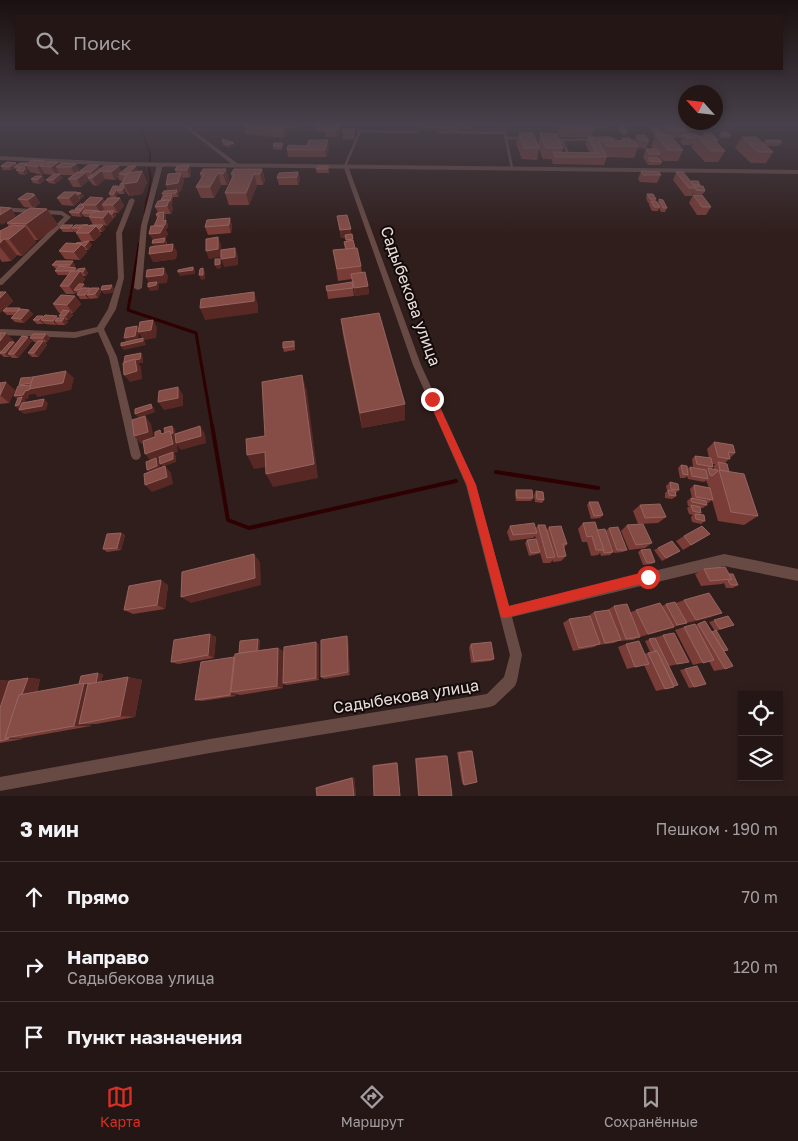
<!DOCTYPE html>
<html lang="ru">
<head>
<meta charset="utf-8">
<style>
  body { margin:0; font-family:"Golos Text",sans-serif; background:#302322; color:#f1f3f6 }
  .controls { position:absolute; right:15px; bottom:15px; display:grid; overflow:hidden; border-radius:0px; box-shadow:0 2px 8px #0003 }
  .controls button { width:45px; height:45px; display:grid; place-items:center; padding:0; border:0; border-bottom:1px solid #413534; background:#241615; color:#f1f3f6; font:25px sans-serif }
  .compass { position:absolute; left:678px; top:85px; width:45px; height:45px; border-radius:50%; background:#241615; box-shadow:0 2px 8px #0003; rotate:297deg }
  .stop { position:absolute; width:15px; height:15px; margin:-11px; border:4px solid #d93025; border-radius:50%; background:#fff }
  .stop.end { background:#d93025; border-color:#fff; box-shadow:0 1px 5px #0008 }
  .list { margin:0; padding:0; list-style:none }
  h2 { display:flex; justify-content:space-between; align-items:center; height:65px; margin:0; padding:0 20px; font-size:21px }
  h2 small { font-size:16px; font-weight:400; color:#a39fa0 }
  .list li { display:grid; grid-template-columns:32px 1fr auto; gap:15px; align-items:center; box-sizing:border-box; height:70px; padding:0 20px; border-top:1px solid #413534 }
  .list b { display:block; font-size:19px; white-space:nowrap }
  .list p { margin:0; font-size:16px; white-space:nowrap; color:#a39fa0 }
  .list em { font-size:16px; font-style:normal; color:#a39fa0 }
  .icon { flex:none; width:28px; height:28px; fill:none; stroke:currentColor; stroke-width:2; stroke-linecap:round; stroke-linejoin:round }
  .map { position:relative; flex:none; width:798px; height:796px; overflow:hidden }
  .search { position:absolute; background:#241615; box-shadow:0 2px 8px #0003; left:15px; right:15px; top:15px; height:55px; display:flex; align-items:center; gap:12px; box-sizing:border-box; padding:0 18px; border-radius:0px; color:#a39fa0; font-size:19px }
  .sheet { height:275px; background:#241615 }
  nav { display:flex; justify-content:space-around; align-items:center; box-sizing:border-box; height:70px; border-top:1px solid #413534; background:#241615; font-size:14px; color:#a39fa0 }
  nav a { display:grid; justify-items:center; gap:2px }
  nav .on { color:#d93025 }
  .map>svg:first-child { display:block }
</style>
</head>
<body>
<div class="map">
<svg width="798" height="796" viewBox="0 0 798 796">
  <rect width="100%" height="100%" fill="#301e1c"/>
  <g fill="none" stroke-linecap="round" stroke-linejoin="round">
    <!-- stream-far3 -->
    <g stroke="#2d0001" stroke-width="2">
      <polyline points="139,123 150,153 150,162"/>
      <polyline points="147,201 151,179 149,168"/>
    </g>
    <!-- stream-far2 -->
    <g stroke="#2d0001" stroke-width="2.5">
      <polyline points="145,213 147,199"/>
      <polyline points="130,300 139,244"/>
    </g>
    <!-- stream-far1 -->
    <polyline stroke="#2d0001" stroke-width="3" points="130,298 128,310 196,333 212,426"/>
    <!-- stream -->
    <g stroke="#2d0001" stroke-width="4">
      <polyline points="212,425 228,520 249,528 456,481"/>
      <polyline points="496,472 598,488"/>
    </g>
    <!-- service -->
    <g stroke="#684a45" stroke-width="2.5">
      <polyline points="439,132 503,133"/>
      <polyline points="505,138 523,138"/>
      <polyline points="556,139 563,142 569,156"/>
      <polyline points="561,140 614,139"/>
      <polyline points="345,166 360,131 417,132"/>
      <polyline points="512,168 503,124 577,124 606,127"/>
    </g>
    <!-- minor -->
    <g fill="#684a45" fill-rule="evenodd">
      <polygon points="179,123 183,123 237,163 237,165 233,165"/>
      <polygon points="160,163 163,165 147,226 142,288 138,290 134,288 141,226 157,165"/>
      <polygon points="343,165 348,166 421,365 476,485 509,606 724,554 798,569 798,581 724,566 512,617 522,655 517,681 515,686 495,705 490,707 210,753 0,791 0,777 210,739 487,694 504,677 510,655 466,485 413,365"/>
      <polygon points="132,198 135,200 122,233 124,278 116,309 104,329 117,357 141,456 139,459 136,460 133,459 131,456 109,357 98,332 75,338 0,335 0,329 75,332 97,327 108,309 118,278 116,233 129,200"/>
      <polygon points="0,207 62,211 71,217 2,285 0,285 0,279 64,217 61,215 0,211"/>
    </g>
    <!-- tertiary -->
    <polygon fill="#684a45" fill-rule="evenodd" points="0,156 117,162 798,170 798,174 117,166 0,160"/>
  </g>
  <!-- wall -->
  <g fill="#7a3c36" fill-rule="evenodd">
    <polygon points="88,123 103,123 101,124 88,124"/>
    <polygon points="228,123 301,123 301,127 299,129 285,128 286,135 284,138 245,134 244,127 245,126 228,124"/>
    <polygon points="339,123 340,130 337,137 325,137 325,132 316,132 315,125"/>
    <polygon points="417,123 460,123 460,132 447,131 447,124 446,124 446,129 417,128"/>
    <rect x="462" y="123" width="10" height="6"/>
    <polygon points="608,123 615,123 614,125 609,124"/>
    <polygon points="560,125 594,130 591,137 597,139 598,137 613,141 621,141 622,138 634,141 636,135 649,141 646,149 638,148 634,158 607,157 604,165 553,164 551,159 543,159 539,149 537,160 522,159 516,144 519,133 538,144 540,133 563,148 562,152 590,153 585,144 588,137 560,137 558,132"/>
    <polygon points="666,125 687,131 685,135 687,135 687,133 698,136 702,136 704,133 718,140 717,143 725,151 718,162 705,162 691,147 693,144 692,144 691,145 683,145 680,142 683,138 672,138 683,150 678,161 663,161 659,156 658,158 662,162 660,165 648,165 643,157 646,149 654,149 651,146 655,137 654,136 654,134 652,131 653,127 661,131 661,132 663,133"/>
    <polygon points="619,126 628,132 626,135 622,135 618,129"/>
    <polygon points="354,128 355,139 343,140 343,133"/>
    <polygon points="721,132 731,135 729,138 722,138 719,136"/>
    <polygon points="742,137 763,143 765,140 782,142 780,146 766,146 773,152 766,163 751,163 735,148"/>
    <polygon points="222,139 235,146 228,148 223,145 222,141 223,141"/>
    <polygon points="328,140 329,148 326,157 288,157 287,150"/>
    <polygon points="283,143 283,147 282,150 273,149 273,146"/>
    <polygon points="45,161 46,162 58,162 59,164 76,164 80,171 100,168 122,172 136,166 138,171 142,171 147,182 142,194 130,196 128,195 126,191 124,194 119,194 118,193 116,197 120,198 124,206 118,213 115,213 116,215 114,218 113,218 113,219 107,226 103,225 105,229 102,232 100,232 101,234 94,241 81,241 76,233 77,232 74,232 74,231 73,232 63,232 60,228 93,225 89,217 85,217 83,215 81,217 72,216 69,212 76,210 75,209 80,204 105,202 111,198 109,194 119,187 123,181 122,181 119,180 118,177 115,180 105,179 97,186 93,185 88,179 89,180 81,187 73,187 68,179 73,175 60,175 59,173 57,174 60,174 62,178 55,184 49,183 46,180 53,175 45,174 44,173 42,175 30,172 28,169 26,171 28,173 25,175 19,174 15,168 11,170 3,170 1,166"/>
    <polygon points="189,165 191,173 190,177 183,178 184,181 181,191 178,192 179,194 178,197 173,197 173,199 171,205 173,208 171,214 165,214 166,216 165,221 168,224 167,229 165,229 168,234 165,239 167,242 167,245 177,252 176,259 153,262 154,246 152,243 157,219 156,215 158,212 155,207 161,200 163,196 162,194 168,191 166,185 176,173 175,170"/>
    <polygon points="328,166 329,173 317,173 316,169"/>
    <polygon points="226,169 229,180 227,185 221,185 214,198 201,198 196,187 201,178 200,174"/>
    <polygon points="262,169 265,180 263,185 257,185 249,205 229,205 225,193 232,178 231,174"/>
    <polygon points="641,171 661,175 657,183 640,182 638,179"/>
    <polygon points="298,172 300,180 298,185 279,185 277,178"/>
    <polygon points="676,172 691,182 700,185 700,186 705,191 703,194 694,194 693,193 692,196 685,196 673,180"/>
    <polygon points="42,176 45,180 40,184 33,183 31,179"/>
    <polygon points="81,193 84,196 80,199 80,200 74,206 62,205 57,198"/>
    <polygon points="647,194 656,199 655,201 657,203 659,199 667,208 665,212 661,212 659,208 658,211 652,211 649,205 649,203 648,203 646,198"/>
    <polygon points="35,195 40,203 34,208 47,209 58,225 38,240 35,240 36,242 22,256 17,255 11,261 2,262 0,259 0,231 9,227 7,223 33,208 24,207 18,199"/>
    <polygon points="693,195 711,207 706,215 697,215 689,203"/>
    <polygon points="337,216 351,229 351,234 352,234 353,241 361,266 362,273 368,286 369,294 355,296 352,279 338,281 333,250 345,249 344,242 346,241 346,238 341,238"/>
    <polygon points="230,218 232,226 231,233 208,235 205,227"/>
    <polygon points="92,245 88,250 86,250 87,252 80,260 65,259 59,251"/>
    <polygon points="52,265 75,265 74,268 77,270 85,268 88,273 86,276 83,276 85,279 82,284 86,288 90,289 99,288 101,292 98,298 90,299 89,298 88,299 80,299 76,292 75,294 66,294 60,286 68,275 58,275 55,271 57,269 56,269"/>
    <polygon points="326,286 353,288 354,296 328,299"/>
    <polygon points="6,292 13,301 6,308 29,310 33,314 24,323 15,322 11,318 14,315 7,315 3,311"/>
    <polygon points="75,296 81,304 73,313 71,313 73,315 68,320 66,320 68,322 65,325 58,325 57,324 56,325 45,324 44,323 43,324 37,324 33,320 43,316 44,317 57,316 58,318 60,318 59,316 61,313 59,313 53,304"/>
    <polygon points="341,319 405,420 362,428 343,335"/>
    <polygon points="0,333 6,333 16,344 32,341 18,358 12,358 10,356 9,357 4,357 0,354"/>
    <polygon points="46,334 50,338 47,342 45,342 47,345 38,357 32,357 28,353 36,342 34,342 30,338"/>
    <polygon points="295,345 295,350 284,352 283,348"/>
    <polygon points="0,383 15,390 9,403 0,404"/>
    <path d="M714,442L735,453L724,464L758,516L744,525L718,521L712,500L708,503H707V505L703,508H700L701,513L699,514L705,521L701,524L692,522L691,517L693,515L689,514L687,508L690,506H688L687,501L691,498H692L690,489L694,485L709,488L706,480L708,479L704,482L688,479L687,476L685,478H680L678,468L681,465L687,469L690,467L706,470L693,467L692,459L695,456L709,458L707,449ZM712,464H715L714,466V469H710L713,467Z"/>
    <polygon points="670,482 679,490 676,493 676,496 672,499 665,498 665,493 667,491 666,486"/>
    <polygon points="516,490 533,498 531,501 516,501 515,494"/>
    <polygon points="536,491 544,500 542,503 535,502 534,495"/>
    <polygon points="589,502 603,515 600,518 591,519 587,505"/>
    <polygon points="640,505 666,517 658,523 638,524 633,511"/>
    <polygon points="583,523 597,530 613,552 610,555 601,556 600,553 598,555 591,556 587,542 582,542 578,529"/>
    <polygon points="538,525 547,530 549,527 567,544 564,548 566,556 561,561 553,562 553,560 550,563 543,563 540,553 538,554 529,556 525,543 527,540 536,539 535,536 533,538 510,541 507,532 510,526 536,528"/>
    <polygon points="627,525 652,543 645,548 629,550 621,531"/>
    <polygon points="609,528 627,550 623,552 614,553 606,531"/>
    <polygon points="121,533 125,535 121,550 107,552 103,549"/>
    <polygon points="710,534 683,550 676,541 684,536"/>
    <polygon points="658,548 680,551 662,561 654,550"/>
    <polygon points="641,550 655,562 652,564 643,565 638,552"/>
    <polygon points="704,569 729,574 738,585 733,588 726,588 724,583 722,584 701,586 695,574"/>
    <polygon points="168,585 165,609 133,614 124,610"/>
    <polygon points="684,600 712,617 686,623 665,630 640,637 633,640 618,641 614,643 598,645 594,647 573,651 563,623 569,619 588,616 594,612 607,610 614,606 631,612 636,610 662,606 666,604 676,603"/>
    <polygon points="728,616 734,625 716,631 724,651 725,669 714,671 709,661 693,665 675,630 684,627 695,625 705,621 712,632 715,631 709,622"/>
    <polygon points="210,634 216,637 214,658 178,664 171,662"/>
    <polygon points="663,635 689,662 669,666 674,687 656,691 644,665 627,669 618,647 626,644 644,654 650,652 645,641"/>
    <polygon points="347,636 348,640 350,675 324,679 321,677"/>
    <polygon points="260,640 259,650 278,648 284,652 316,642 319,645 319,680 287,685 283,684 283,688 240,695 236,694 236,696 202,701 195,700 234,657"/>
    <polygon points="471,644 494,659 491,661 471,663 469,647"/>
    <polygon points="697,666 694,687 689,688 680,670"/>
    <polygon points="103,674 101,682 128,677 142,680 135,717 96,724 91,724 91,726 23,738 23,739 0,743 0,680 9,681 28,678 40,679 37,692 79,684"/>
    <polygon points="469,750 472,751 464,785 462,783 457,752"/>
    <polygon points="445,755 447,756 452,796 418,796 415,758"/>
    <polygon points="397,762 400,796 373,766 374,765"/>
    <polygon points="354,777 356,796 317,796 316,788 320,786"/>
  </g>
  <!-- shaded-wall -->
  <g fill="#582924">
    <polygon points="298,123 301,123 301,127 299,129"/>
    <polygon points="339,123 340,130 337,137 336,130"/>
    <polygon points="285,128 286,135 284,138 282,131"/>
    <polygon points="328,140 329,148 326,157 325,150"/>
    <polygon points="234,143 235,146 228,148 227,145"/>
    <polygon points="45,161 49,167 40,166 44,173 42,175 37,167"/>
    <polygon points="58,162 61,167 56,167 59,173 56,175 51,167"/>
    <polygon points="16,163 18,166 14,167 15,168 11,170 9,167"/>
    <polygon points="76,164 80,171 75,175 71,167"/>
    <polygon points="99,165 105,179 97,186 92,178 94,177 91,172"/>
    <polygon points="189,165 191,173 190,177 187,170"/>
    <polygon points="26,166 28,169 26,171 28,173 25,175 23,171 24,167"/>
    <polygon points="119,166 122,173 119,174 120,175 117,176 118,177 115,180 111,172"/>
    <polygon points="136,166 139,174 128,173"/>
    <polygon points="226,169 229,180 227,185 223,174"/>
    <polygon points="262,169 265,180 263,185 260,174"/>
    <polygon points="142,171 147,182 142,194 130,196 124,184"/>
    <polygon points="298,172 300,180 298,185 297,177"/>
    <polygon points="85,173 89,180 81,187 77,179"/>
    <polygon points="181,173 184,181 181,191 178,192 179,194 178,197 176,193 169,192 166,185"/>
    <polygon points="218,173 221,185 214,198 210,187"/>
    <polygon points="60,174 62,178 55,184 53,180"/>
    <polygon points="254,174 257,185 249,205 246,193"/>
    <polygon points="42,176 45,180 40,184 37,180"/>
    <polygon points="118,186 120,190 117,191 118,193 116,197 114,194"/>
    <polygon points="124,187 126,191 124,194 122,190"/>
    <polygon points="76,192 80,200 74,206 69,198"/>
    <polygon points="81,193 84,196 81,199 78,195"/>
    <polygon points="34,194 40,203 33,208 28,200"/>
    <polygon points="172,195 173,199 172,205 170,201"/>
    <polygon points="103,198 107,205 102,205 104,209 101,212 99,212 96,205"/>
    <polygon points="120,198 124,206 118,213 113,205"/>
    <polygon points="169,200 173,208 171,214 167,206"/>
    <polygon points="11,208 16,216 2,225 0,223 0,215"/>
    <polygon points="47,209 58,225 38,240 26,224"/>
    <polygon points="82,210 84,213 82,213 83,215 81,217 79,213"/>
    <polygon points="109,211 113,219 107,226 103,218"/>
    <polygon points="114,211 116,215 114,218 112,214"/>
    <polygon points="164,212 166,216 164,225 163,221"/>
    <polygon points="230,218 232,226 231,233 229,225"/>
    <polygon points="166,220 168,224 167,229 165,229 168,234 165,239 167,242 166,246 154,247 152,243 154,242 149,234 154,226"/>
    <polygon points="103,225 105,229 102,232 100,228"/>
    <polygon points="25,226 36,242 22,256 9,239"/>
    <polygon points="96,226 101,234 94,241 89,233"/>
    <polygon points="351,229 351,237 341,238 340,230"/>
    <polygon points="218,237 221,245 221,257 209,259 206,251"/>
    <polygon points="4,239 17,255 11,261 0,247 0,243"/>
    <polygon points="89,241 92,245 88,250 85,246"/>
    <polygon points="82,244 87,252 80,260 74,252"/>
    <polygon points="173,244 177,252 176,259 153,262 149,254"/>
    <polygon points="235,248 238,256 238,265 224,267 221,259"/>
    <polygon points="220,259 221,263 221,268 217,269 215,265"/>
    <polygon points="73,261 75,265 72,269 70,265"/>
    <polygon points="193,267 195,271 195,274 180,276 178,272"/>
    <polygon points="76,268 79,272 80,271 85,279 77,290 74,290 76,292 75,294 69,286 74,271"/>
    <polygon points="85,268 88,273 86,276 83,272"/>
    <polygon points="164,268 168,276 167,283 158,284 159,286 158,290 150,291 148,287 150,285 146,277"/>
    <polygon points="203,268 205,272 205,279 201,280 199,275"/>
    <polygon points="84,284 86,288 82,294 79,290"/>
    <polygon points="112,285 114,289 113,293 104,294 101,290"/>
    <polygon points="368,286 369,294 355,296 354,288"/>
    <polygon points="90,288 92,292 87,295 89,298 88,299 85,295"/>
    <polygon points="99,288 101,292 98,298 95,294"/>
    <polygon points="6,292 13,301 0,313 0,298"/>
    <polygon points="254,292 258,305 258,313 205,320 200,308"/>
    <polygon points="75,296 81,304 73,313 67,305"/>
    <polygon points="29,310 33,314 24,323 21,319"/>
    <polygon points="69,311 73,315 68,320 65,316"/>
    <polygon points="43,316 46,320 41,320 44,323 43,324 39,320"/>
    <polygon points="57,316 60,320 55,321 57,324 56,325 53,321"/>
    <polygon points="64,318 68,322 65,325 62,321"/>
    <polygon points="153,320 157,328 156,338 144,340 145,342 146,345 124,350 121,346 143,339 139,333 138,340 127,342 124,338 137,326 140,330"/>
    <polygon points="6,333 14,341 5,353 14,342 18,346 8,354 10,356 9,357 0,350 0,341"/>
    <polygon points="46,334 50,338 47,342 43,338"/>
    <polygon points="28,337 32,341 18,358 14,354"/>
    <polygon points="43,341 47,345 38,357 34,353"/>
    <polygon points="141,353 143,357 143,363 138,363 141,367 142,379 130,382 124,375"/>
    <polygon points="66,371 74,378 71,390 38,397 34,393 34,394 29,395 28,399 25,399 26,401 24,409 19,410 15,406 18,400 14,396 23,388 19,385 31,383"/>
    <polygon points="302,375 307,391 318,478 273,487 266,474"/>
    <polygon points="6,382 15,390 9,403 0,395"/>
    <polygon points="178,387 183,395 183,406 164,410 158,402"/>
    <polygon points="44,399 48,403 46,410 24,414 19,410"/>
    <polygon points="151,404 154,408 155,412 139,418 135,414"/>
    <polygon points="405,404 405,420 362,428 360,413"/>
    <polygon points="145,416 151,424 154,439 141,444 134,436"/>
    <polygon points="172,426 175,429 176,437 175,437 176,439 200,426 205,434 206,443 181,450 177,445 178,452 174,453 176,456 176,462 165,466 171,473 173,484 152,492 145,485 163,467 160,464 173,454 157,459 159,461 161,469 150,473 147,470 151,461 145,454 170,431"/>
    <polygon points="265,452 272,466 254,469 247,455"/>
    <polygon points="121,533 125,535 121,550 117,548"/>
    <polygon points="254,554 260,562 261,585 191,603 181,597"/>
    <polygon points="161,580 168,585 165,609 157,605"/>
    <polygon points="722,613 712,617 687,624 696,620"/>
    <polygon points="687,623 665,630 640,637 648,634"/>
    <polygon points="210,634 216,637 214,658 208,655"/>
    <polygon points="347,636 348,640 350,675 348,672"/>
    <polygon points="258,639 260,640 259,654 257,652"/>
    <polygon points="316,642 319,645 319,680 316,678"/>
    <polygon points="278,648 284,652 283,688 277,686"/>
    <polygon points="234,657 231,692 236,694 236,696 230,695"/>
    <polygon points="98,673 103,674 101,683 96,683"/>
    <polygon points="128,677 142,680 135,717 120,716"/>
    <polygon points="28,678 40,679 24,735 9,738"/>
    <polygon points="0,680 20,682 0,741"/>
    <polygon points="84,683 100,686 79,724 91,724 91,726 74,726"/>
    <polygon points="9,738 23,738 23,739 8,739"/>
    <polygon points="354,777 356,796 354,796 352,778"/>
  </g>
  <!-- building -->
  <g fill="#864d47" stroke="#96645f">
    <polygon points="317,123 339,123 336,130 324,130 326,125 315,125"/>
    <rect x="448" y="123" width="12" height="1"/>
    <polygon points="247,124 285,128 282,131 244,127"/>
    <polygon points="560,125 591,125 594,130 562,129"/>
    <polygon points="666,125 672,125 674,128 685,128 687,131 668,130 666,127 668,127"/>
    <polygon points="619,126 624,126 628,132 623,132"/>
    <polygon points="653,127 658,127 661,131 656,131"/>
    <polygon points="354,128 354,132 343,133 343,129"/>
    <polygon points="655,132 663,132 665,135 658,135"/>
    <polygon points="721,132 728,132 731,135 724,135"/>
    <polygon points="519,133 533,133 539,148 524,148"/>
    <polygon points="540,133 557,134 563,148 546,148"/>
    <polygon points="687,133 696,134 698,136 693,136 694,138 687,138 684,135 689,135"/>
    <polygon points="704,133 711,133 718,140 714,140 710,136 706,136"/>
    <polygon points="636,135 645,135 649,141 640,141"/>
    <polygon points="656,135 670,135 683,150 668,150"/>
    <polygon points="697,136 710,136 725,151 711,151"/>
    <polygon points="588,137 596,137 607,157 555,157 553,152 596,153"/>
    <polygon points="598,137 611,137 613,140 603,140 602,142 601,142"/>
    <polygon points="742,137 756,137 773,152 758,152"/>
    <polygon points="622,138 630,138 631,141 624,141"/>
    <polygon points="222,139 234,143 227,145 222,141 224,140"/>
    <polygon points="309,140 328,140 325,150 287,150 288,145 307,146"/>
    <polygon points="603,140 634,141 638,146 607,146"/>
    <polygon points="765,140 779,140 782,142 768,142"/>
    <polygon points="274,143 283,143 281,146 273,146"/>
    <polygon points="646,149 657,149 660,154 649,154"/>
    <polygon points="648,158 659,158 662,162 650,161"/>
    <polygon points="32,160 45,161 37,167 25,165"/>
    <polygon points="7,162 16,163 9,167 1,166"/>
    <polygon points="47,162 58,162 51,167 40,166"/>
    <polygon points="20,163 27,163 24,167 25,169 23,171 16,170 21,167 14,167"/>
    <polygon points="62,163 76,164 71,167 56,167"/>
    <polygon points="88,165 99,165 91,172 80,171"/>
    <polygon points="189,165 187,170 175,170 177,166"/>
    <polygon points="104,166 119,166 111,172 101,171 92,178 88,178"/>
    <polygon points="129,166 136,166 126,175 119,174"/>
    <polygon points="318,166 328,166 328,169 316,169"/>
    <polygon points="203,169 226,169 223,174 218,173 210,187 196,187 204,174 200,174"/>
    <polygon points="234,169 262,169 260,174 254,174 246,193 225,193 234,174 231,174"/>
    <polygon points="142,171 137,182 124,184 122,183 127,173"/>
    <polygon points="641,171 659,172 661,175 643,175"/>
    <polygon points="77,172 85,173 77,179 68,179"/>
    <polygon points="298,172 297,177 277,178 279,173"/>
    <polygon points="676,172 683,172 696,188 689,188"/>
    <polygon points="181,173 178,183 166,185 168,174"/>
    <polygon points="54,174 60,174 53,180 46,180"/>
    <polygon points="36,176 42,176 37,180 31,179"/>
    <polygon points="691,181 698,181 700,185 694,185"/>
    <polygon points="121,183 122,183 124,187 122,190 117,191"/>
    <polygon points="113,186 118,186 114,194 109,194"/>
    <polygon points="694,186 703,186 705,191 696,190 696,188"/>
    <polygon points="177,190 176,193 162,194 164,191"/>
    <polygon points="64,192 76,192 69,198 57,198"/>
    <polygon points="76,192 81,193 77,195"/>
    <polygon points="27,193 34,194 32,195 35,195 28,200 18,199"/>
    <polygon points="647,194 653,194 656,199 650,199"/>
    <polygon points="172,195 170,201 169,200 161,200 163,196"/>
    <polygon points="693,195 702,195 711,207 702,207"/>
    <polygon points="90,197 103,198 96,205 82,205"/>
    <polygon points="108,198 120,198 113,205 102,205"/>
    <polygon points="659,199 663,200 667,208 663,208"/>
    <polygon points="169,200 167,206 155,207 158,201"/>
    <polygon points="651,201 656,201 660,207 654,207"/>
    <polygon points="80,204 83,204 82,205 84,207 82,209 75,209"/>
    <polygon points="0,207 11,208 0,215"/>
    <polygon points="30,208 47,209 26,224 7,223"/>
    <polygon points="72,210 82,210 79,213 69,212"/>
    <polygon points="85,210 100,211 99,212 93,212 92,213 82,213"/>
    <polygon points="109,211 103,218 89,217 93,212"/>
    <polygon points="109,211 114,211 112,214 110,214"/>
    <polygon points="164,212 163,221 166,220 165,225 154,226 159,215 156,215 157,213"/>
    <polygon points="347,215 351,229 340,230 337,216"/>
    <polygon points="230,218 229,225 205,227 207,220"/>
    <polygon points="12,225 25,226 9,239 4,239 0,243 0,240 1,240 0,240 0,231"/>
    <polygon points="63,225 73,225 70,228 60,228"/>
    <polygon points="75,225 88,225 83,225 80,228 72,228"/>
    <polygon points="83,225 96,226 89,233 76,233"/>
    <polygon points="90,225 103,225 100,228 98,228 96,226 89,226"/>
    <polygon points="151,226 164,226 160,233 149,234"/>
    <polygon points="352,234 353,239 346,240 345,235"/>
    <polygon points="218,237 218,249 206,251 206,239"/>
    <polygon points="165,238 164,242 152,243 153,240"/>
    <polygon points="353,240 355,248 346,249 344,242"/>
    <polygon points="89,241 85,246 83,246 82,244 75,244 76,243"/>
    <polygon points="66,243 82,244 74,252 59,251"/>
    <polygon points="173,244 172,251 149,254 150,247"/>
    <polygon points="235,248 235,257 221,259 221,250"/>
    <polygon points="357,248 361,266 337,269 333,250"/>
    <polygon points="215,259 220,259 220,264 215,265"/>
    <polygon points="56,261 73,261 70,265 52,265"/>
    <polygon points="59,266 76,268 74,271 55,271"/>
    <polygon points="193,267 193,270 178,272 178,270"/>
    <polygon points="85,268 83,272 77,271 78,269"/>
    <polygon points="164,268 163,275 146,277 147,270"/>
    <polygon points="203,268 203,275 199,275 200,269"/>
    <polygon points="71,271 80,271 69,286 60,286"/>
    <polygon points="365,272 368,286 354,288 351,274"/>
    <polygon points="157,282 156,285 148,287 148,283"/>
    <polygon points="352,282 353,288 327,291 326,286"/>
    <polygon points="79,284 84,284 79,290 74,290"/>
    <polygon points="112,285 110,289 101,290 102,286"/>
    <polygon points="82,288 90,288 85,295 77,295"/>
    <polygon points="91,288 99,288 95,294 87,295"/>
    <polygon points="0,292 6,292 0,298"/>
    <polygon points="254,292 254,301 200,308 201,299"/>
    <polygon points="61,295 75,296 67,305 53,304"/>
    <polygon points="6,308 20,308 17,311 3,311"/>
    <polygon points="20,309 29,310 21,319 11,318"/>
    <polygon points="63,310 69,311 65,316 59,316"/>
    <polygon points="379,313 405,404 360,413 341,319"/>
    <polygon points="45,315 57,316 53,321 41,320"/>
    <polygon points="37,316 43,316 39,320 33,320"/>
    <polygon points="57,318 64,318 62,321 55,321"/>
    <polygon points="153,320 151,330 138,332 140,322"/>
    <polygon points="137,326 135,336 124,338 126,328"/>
    <polygon points="0,333 6,333 0,341"/>
    <polygon points="33,334 46,334 43,338 30,338"/>
    <polygon points="22,336 28,337 14,354 8,354"/>
    <polygon points="143,338 143,341 121,346 121,343"/>
    <polygon points="38,341 43,341 34,353 28,353"/>
    <polygon points="294,341 294,346 283,348 283,342"/>
    <polygon points="10,342 14,342 5,353 0,353"/>
    <polygon points="141,353 140,359 124,362 125,356"/>
    <polygon points="135,359 137,371 124,375 123,363"/>
    <polygon points="66,371 63,383 29,389 33,377"/>
    <polygon points="302,375 314,464 266,474 265,452 247,455 246,439 265,436 262,382"/>
    <polygon points="33,377 31,383 19,385 21,378 34,377"/>
    <polygon points="6,382 0,395 0,383"/>
    <polygon points="31,385 29,390 25,391 23,395 14,396 18,386"/>
    <polygon points="178,387 178,398 158,402 159,391"/>
    <polygon points="22,397 19,405 15,406 18,398"/>
    <polygon points="44,399 42,406 19,410 22,403"/>
    <polygon points="151,404 152,408 135,414 135,409"/>
    <polygon points="145,416 148,432 134,436 132,420"/>
    <polygon points="172,426 173,433 172,434 170,431 165,433 164,428"/>
    <polygon points="200,426 201,436 176,443 175,434"/>
    <polygon points="160,430 161,434 170,431 173,444 145,454 143,441 155,437 155,432"/>
    <polygon points="714,442 733,445 735,453 728,452 730,459 718,457"/>
    <polygon points="173,452 173,459 160,464 159,457"/>
    <polygon points="695,456 711,458 713,467 697,464"/>
    <polygon points="156,458 157,466 147,470 146,462"/>
    <polygon points="718,462 727,464 729,472 720,470"/>
    <polygon points="681,465 687,466 688,475 683,474"/>
    <polygon points="165,466 167,477 145,485 144,474"/>
    <polygon points="690,467 706,470 708,479 692,476"/>
    <polygon points="708,468 717,470 718,471 712,476 710,475"/>
    <polygon points="719,470 744,474 758,516 731,512"/>
    <polygon points="670,482 678,484 679,490 671,489"/>
    <polygon points="694,485 710,488 713,500 696,497"/>
    <polygon points="516,490 532,490 533,498 517,498"/>
    <polygon points="668,490 675,491 676,496 669,495"/>
    <polygon points="536,491 543,492 544,500 537,499"/>
    <polygon points="691,498 706,501 707,505 692,502"/>
    <polygon points="589,502 598,502 603,515 594,516"/>
    <polygon points="660,504 666,517 645,518 640,505"/>
    <polygon points="691,505 700,507 701,513 693,511"/>
    <polygon points="695,514 704,515 705,521 696,519"/>
    <polygon points="595,522 604,550 596,550 592,536 587,537 583,523"/>
    <polygon points="534,523 537,533 513,535 510,526"/>
    <polygon points="643,524 652,543 636,545 627,525"/>
    <polygon points="538,525 545,525 555,557 547,558"/>
    <polygon points="561,526 567,544 563,544 566,556 558,557 549,527"/>
    <polygon points="702,526 710,534 691,545 684,536"/>
    <polygon points="618,527 627,550 617,550 609,528"/>
    <polygon points="605,529 613,552 604,553 603,550 604,550 597,530"/>
    <polygon points="121,533 117,548 103,549 107,534"/>
    <polygon points="536,539 540,552 531,553 527,540"/>
    <polygon points="672,541 680,551 666,558 658,548"/>
    <polygon points="650,549 655,562 647,563 641,550"/>
    <polygon points="254,554 255,578 181,597 182,572"/>
    <polygon points="725,567 732,579 710,581 704,569"/>
    <polygon points="729,574 733,574 738,585 731,585 728,581 732,579"/>
    <polygon points="161,580 157,605 124,610 129,586"/>
    <polygon points="709,593 722,613 696,620 684,600"/>
    <polygon points="675,602 687,623 677,625 666,604"/>
    <polygon points="660,603 674,627 648,634 636,610"/>
    <polygon points="627,604 640,637 626,639 614,606"/>
    <polygon points="609,610 621,640 605,643 594,612"/>
    <polygon points="590,616 600,644 579,648 569,619"/>
    <polygon points="728,616 734,625 720,629 714,620"/>
    <polygon points="705,621 733,666 725,669 698,624"/>
    <polygon points="695,624 714,660 703,663 684,627"/>
    <polygon points="716,630 728,650 724,651 712,632"/>
    <polygon points="674,633 689,662 677,664 663,635"/>
    <polygon points="210,634 208,655 171,662 174,640"/>
    <polygon points="347,636 348,672 321,677 321,640"/>
    <polygon points="655,638 678,685 674,686 657,651 655,651 649,639"/>
    <polygon points="258,639 257,651 239,653 240,641"/>
    <polygon points="639,641 649,664 635,667 626,644"/>
    <polygon points="316,642 316,678 283,683 284,647"/>
    <polygon points="491,642 494,659 474,661 471,644"/>
    <polygon points="278,648 277,686 231,692 235,654"/>
    <polygon points="657,651 674,687 665,689 648,653"/>
    <polygon points="234,657 230,695 195,700 201,662"/>
    <polygon points="697,666 706,684 694,687 685,669"/>
    <polygon points="98,673 96,683 79,684 81,676"/>
    <polygon points="128,677 120,716 79,724 88,684"/>
    <polygon points="28,678 22,694 19,695 5,738 9,738 8,739 0,741 0,708 9,681"/>
    <polygon points="84,683 74,726 5,738 19,695"/>
    <polygon points="472,751 477,782 464,785 459,753"/>
    <polygon points="447,756 452,796 419,796 416,759"/>
    <polygon points="397,763 400,796 374,796 373,766"/>
    <polygon points="352,778 354,796 317,796 316,788"/>
  </g>
  <!-- sky -->
  <linearGradient id="sky" x2="0" y2="1"><stop stop-color="#1a100f"/><stop offset="0.53" stop-color="#48414b"/><stop offset="1" stop-color="#48414b" stop-opacity="0"/></linearGradient>
  <rect width="798" height="234" fill="url(#sky)"/>
  <!-- route -->
  <polygon fill="#d93025" points="432,396 436,399 476,485 509,606 648,571 652,573 654,577 652,581 505,618 501,617 467,485 428,399"/>
  <g text-anchor="middle" stroke-width="4" stroke-linejoin="round" paint-order="stroke">
    <!-- near-street labels -->
    <g font-size="16" fill="#eadddc" stroke="#120b09">
      <text transform="translate(411 296) rotate(70)" y="6">Садыбекова улица</text>
      <text transform="translate(406 696) rotate(-9)" y="6">Садыбекова улица</text>
    </g>
  </g>
</svg>
<div class="controls">
<button><svg class="icon" aria-label="locate" viewBox="0 0 24 24"><circle cx="12" cy="12" r="6"/><path d="M12 2v4M12 18v4M2 12h4M18 12h4"/></svg></button>
<button><svg class="icon" aria-label="layers" viewBox="0 0 24 24"><path d="M12 4l9 5-9 5-9-5zM3 14l9 5 9-5"/></svg></button>
</div>
<svg class="compass" viewBox="-18 -18 36 36"><path d="M0-13l5 13h-10z" fill="#e53935"/><path d="M0 13l5-13h-10z" fill="#a39fa0"/></svg>
<div class="stop" style="left:648px;top:577px"></div>
<div class="stop end" style="left:432px;top:399px"></div>
<div class="search"><svg class="icon" aria-label="search" viewBox="0 0 24 24"><circle cx="10" cy="10" r="6"/><path d="M15 15l6 6"/></svg>Поиск</div>
</div>
<section class="sheet">
<h2>3 мин<small>Пешком · 190 m</small></h2>
<ul class="list">
<li><svg class="icon" aria-label="ahead" viewBox="0 0 24 24"><path d="M12 20V5M6 11l6-6 6 6"/></svg><div><b>Прямо</b></div><em>70 m</em></li>
<li><svg class="icon" aria-label="right" viewBox="0 0 24 24"><path d="M7 20v-9h11M14 6l5 5-5 5"/></svg><div><b>Направо</b><p>Садыбекова улица</p></div><em>120 m</em></li>
<li><svg class="icon" aria-label="arrive" viewBox="0 0 24 24"><path d="M6 21V4h12l-3 4 3 4H6"/></svg><div><b>Пункт назначения</b></div></li>
</ul>
</section>
<nav>
<a class="on"><svg class="icon" aria-label="map" viewBox="0 0 24 24"><path d="M3 6l6-2 6 2 6-2v14l-6 2-6-2-6 2zM9 4v14M15 6v14"/></svg>Карта</a>
<a><svg class="icon" aria-label="directions" viewBox="0 0 24 24"><path d="M12 3l9 9-9 9-9-9zM9 14v-3h6M13 9l2 2-2 2"/></svg>Маршрут</a>
<a><svg class="icon" aria-label="saved" viewBox="0 0 24 24"><path d="M7 4h10v16l-5-4-5 4z"/></svg>Сохранённые</a>
</nav>
</body>
</html>
